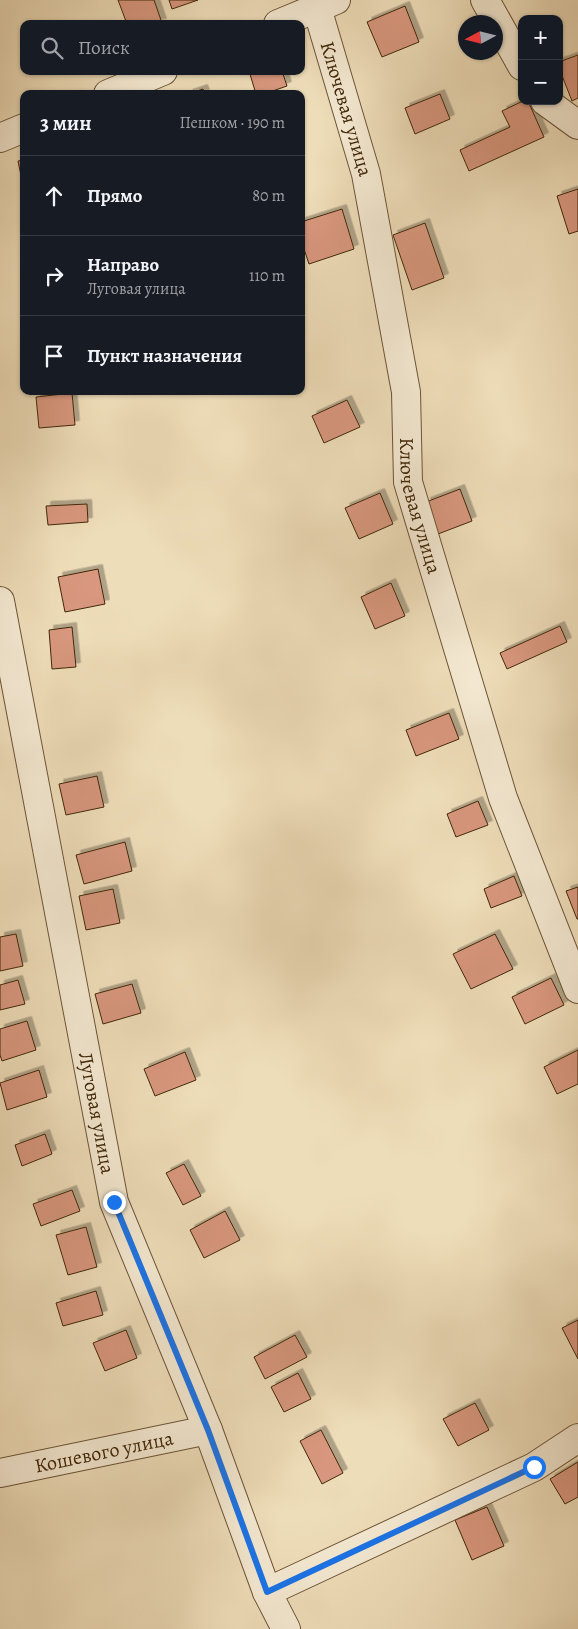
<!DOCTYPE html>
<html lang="ru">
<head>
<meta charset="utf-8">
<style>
  body { margin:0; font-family:Alegreya,serif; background:#242831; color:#f1f3f6 }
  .controls { position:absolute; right:15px; top:15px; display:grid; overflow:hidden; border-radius:10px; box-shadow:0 1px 4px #0004 }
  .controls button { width:45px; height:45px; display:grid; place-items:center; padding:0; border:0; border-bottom:1px solid #363941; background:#171b24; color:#f1f3f6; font:25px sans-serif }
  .compass { position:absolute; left:458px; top:15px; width:45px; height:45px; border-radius:50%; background:#171b24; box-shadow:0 1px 4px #0004; rotate:263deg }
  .stop { position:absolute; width:15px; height:15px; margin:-11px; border:4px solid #1a73e8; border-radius:50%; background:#fff }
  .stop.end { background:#1a73e8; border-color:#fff; box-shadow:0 1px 5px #0008 }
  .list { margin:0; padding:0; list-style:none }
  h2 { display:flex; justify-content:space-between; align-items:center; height:65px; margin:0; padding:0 20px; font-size:21px }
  h2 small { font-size:16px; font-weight:400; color:#9ea1a6 }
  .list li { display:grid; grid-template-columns:32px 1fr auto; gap:15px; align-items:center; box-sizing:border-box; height:80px; padding:0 20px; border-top:1px solid #363941 }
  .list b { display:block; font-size:19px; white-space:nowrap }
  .list p { margin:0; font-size:16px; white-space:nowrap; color:#9ea1a6 }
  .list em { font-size:16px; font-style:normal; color:#9ea1a6 }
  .icon { flex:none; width:28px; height:28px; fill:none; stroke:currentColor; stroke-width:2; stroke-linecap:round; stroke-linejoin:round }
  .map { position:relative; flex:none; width:578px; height:1629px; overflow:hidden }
  .search { position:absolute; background:#171b24; box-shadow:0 1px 4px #0004; left:20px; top:20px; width:285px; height:55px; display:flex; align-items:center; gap:12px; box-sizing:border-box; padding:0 18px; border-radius:10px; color:#9ea1a6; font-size:19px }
  .panel { position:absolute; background:#171b24; box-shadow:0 1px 4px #0004; left:20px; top:90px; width:285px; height:305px; border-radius:10px }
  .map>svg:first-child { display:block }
</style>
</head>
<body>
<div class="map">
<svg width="578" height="1629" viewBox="0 0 578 1629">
  <defs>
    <filter id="shadow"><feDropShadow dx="4.5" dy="-4.5" stdDeviation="0" flood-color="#0004"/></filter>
  </defs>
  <rect width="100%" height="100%" fill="#eeddb9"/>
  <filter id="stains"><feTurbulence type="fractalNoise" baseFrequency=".004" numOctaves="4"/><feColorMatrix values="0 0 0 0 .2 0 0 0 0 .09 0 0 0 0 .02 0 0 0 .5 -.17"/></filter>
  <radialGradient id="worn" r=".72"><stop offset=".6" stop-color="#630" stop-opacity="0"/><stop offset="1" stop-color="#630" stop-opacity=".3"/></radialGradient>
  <!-- building -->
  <g fill="#d8977e" stroke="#402709" filter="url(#shadow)">
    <polygon points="118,0 154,0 162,23 127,24"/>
    <polygon points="169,0 198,0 172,9"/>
    <polygon points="405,6 419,42 382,57 367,22"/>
    <polygon points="578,55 578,98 572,101 559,68 559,62"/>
    <polygon points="249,71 282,71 287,86 264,94 256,94"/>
    <polygon points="203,89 205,94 188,94"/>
    <polygon points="440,94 450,119 415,134 405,108"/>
    <polygon points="523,101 528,101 544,137 469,171 460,150 510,127 502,111"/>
    <polygon points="24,160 24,190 18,161"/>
    <polygon points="578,189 578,231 569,234 557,196"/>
    <polygon points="342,209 354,249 309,264 301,240 301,222"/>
    <polygon points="425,223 444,278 412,290 393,235"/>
    <polygon points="72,393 75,425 39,428 36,397"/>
    <polygon points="347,400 360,427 324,443 312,416"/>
    <polygon points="460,489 472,521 438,534 426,502"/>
    <polygon points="380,493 393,524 359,539 345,508"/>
    <polygon points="87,504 88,522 48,525 46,506"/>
    <polygon points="98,569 105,604 65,612 58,577"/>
    <polygon points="391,583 405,616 375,629 361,597"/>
    <polygon points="560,626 567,642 507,669 500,653"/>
    <polygon points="72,627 76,667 52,669 49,630"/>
    <polygon points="449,713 459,739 416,756 406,730"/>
    <polygon points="97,776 104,807 66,815 59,784"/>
    <polygon points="478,801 488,825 456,837 447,814"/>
    <polygon points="125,842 132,871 84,884 76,855"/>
    <polygon points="514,876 522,896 491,908 484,889"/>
    <polygon points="578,887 578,919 577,919 566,891"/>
    <polygon points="113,889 120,923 86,930 79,896"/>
    <polygon points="16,934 23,966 0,971 0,937"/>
    <polygon points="495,934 513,969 471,989 453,954"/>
    <polygon points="551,978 564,1005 525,1024 512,997"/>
    <polygon points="18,980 25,1004 0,1010 0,985"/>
    <polygon points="132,984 141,1013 103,1024 95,994"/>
    <polygon points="27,1021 36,1050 2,1061 0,1055 0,1029"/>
    <polygon points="578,1050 578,1084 557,1094 544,1067"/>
    <polygon points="185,1052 196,1080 155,1096 144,1069"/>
    <polygon points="39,1070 47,1097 7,1110 0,1083"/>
    <polygon points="45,1134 52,1154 22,1166 15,1145"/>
    <polygon points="184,1164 201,1196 183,1205 166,1173"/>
    <polygon points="72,1190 80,1211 41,1226 33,1204"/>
    <polygon points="225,1211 240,1240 204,1258 190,1230"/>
    <polygon points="86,1227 97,1267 68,1275 56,1235"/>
    <polygon points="96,1291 103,1315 63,1326 56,1303"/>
    <polygon points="578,1320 578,1359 562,1328"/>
    <polygon points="126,1330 137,1358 105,1371 93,1343"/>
    <polygon points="295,1335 307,1357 265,1379 254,1357"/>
    <polygon points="298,1373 311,1399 284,1412 271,1387"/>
    <polygon points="475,1403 489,1430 458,1446 443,1419"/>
    <polygon points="321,1430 343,1473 322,1484 300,1441"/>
    <polygon points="578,1462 578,1497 565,1504 550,1479"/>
    <polygon points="487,1507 504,1546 472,1560 455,1520"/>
  </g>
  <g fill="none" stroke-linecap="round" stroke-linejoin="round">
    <!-- minor casing -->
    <g stroke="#6c5435" stroke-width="30">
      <g id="minor">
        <polyline points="485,0 522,66"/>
        <path id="s1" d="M317,8L366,174L406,392L408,482L503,798L578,989"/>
        <polyline points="278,24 336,0"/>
        <polyline points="108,94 163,71"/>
        <polyline points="545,101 578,125"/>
        <polyline points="0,138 24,128"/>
        <path id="s2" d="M0,601L114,1202L208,1430L267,1592L286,1629"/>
        <path id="s3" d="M0,1473L208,1430"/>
        <polyline points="267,1592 534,1467 578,1438"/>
      </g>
    </g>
    <!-- minor -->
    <use href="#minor" stroke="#f4e9d2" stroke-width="28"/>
  </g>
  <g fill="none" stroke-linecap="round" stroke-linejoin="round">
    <!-- route -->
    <polyline stroke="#1a73e8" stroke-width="6" points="114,1202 208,1430 267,1592 534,1467"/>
  </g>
  <g text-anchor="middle" stroke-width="4" stroke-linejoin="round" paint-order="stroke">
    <!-- street labels -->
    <g font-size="20" fill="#402709" stroke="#f4e9d2">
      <text dy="7" stroke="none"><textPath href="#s1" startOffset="105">Ключевая улица</textPath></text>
      <text dy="7" stroke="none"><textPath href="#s1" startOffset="510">Ключевая улица</textPath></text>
      <text dy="7" stroke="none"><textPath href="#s2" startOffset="521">Луговая улица</textPath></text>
      <text dy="7" stroke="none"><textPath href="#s3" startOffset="106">Кошевого улица</textPath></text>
    </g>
  </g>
  <rect width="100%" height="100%" filter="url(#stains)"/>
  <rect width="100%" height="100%" fill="url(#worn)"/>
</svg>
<div class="controls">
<button>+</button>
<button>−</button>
</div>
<svg class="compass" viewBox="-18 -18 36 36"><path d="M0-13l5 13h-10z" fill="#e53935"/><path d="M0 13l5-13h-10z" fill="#9ea1a6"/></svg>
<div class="stop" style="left:534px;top:1467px"></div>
<div class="stop end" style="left:114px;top:1202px"></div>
<div class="search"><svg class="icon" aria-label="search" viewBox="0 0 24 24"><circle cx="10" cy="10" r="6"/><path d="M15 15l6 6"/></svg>Поиск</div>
<section class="panel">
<h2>3 мин<small>Пешком · 190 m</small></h2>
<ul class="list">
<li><svg class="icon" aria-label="ahead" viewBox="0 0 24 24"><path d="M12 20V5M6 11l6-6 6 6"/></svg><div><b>Прямо</b></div><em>80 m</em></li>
<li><svg class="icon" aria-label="right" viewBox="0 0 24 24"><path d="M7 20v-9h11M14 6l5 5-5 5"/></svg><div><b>Направо</b><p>Луговая улица</p></div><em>110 m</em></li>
<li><svg class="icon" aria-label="arrive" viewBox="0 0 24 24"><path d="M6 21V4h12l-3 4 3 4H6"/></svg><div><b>Пункт назначения</b></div></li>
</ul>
</section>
</div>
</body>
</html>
